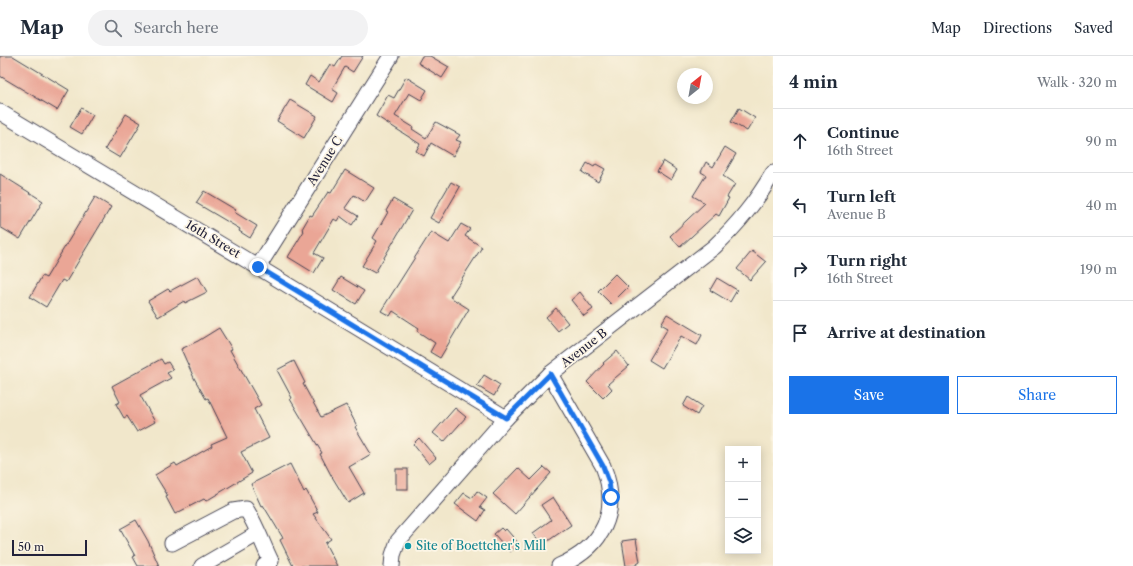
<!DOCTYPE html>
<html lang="en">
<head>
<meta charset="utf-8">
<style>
  body { margin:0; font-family:"Libre Caslon Text",serif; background:#f2f2f3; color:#1f2937 }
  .controls { position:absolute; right:12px; bottom:12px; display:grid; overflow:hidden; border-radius:0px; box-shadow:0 2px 10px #0003 }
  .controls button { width:36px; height:36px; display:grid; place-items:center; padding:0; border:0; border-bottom:1px solid #e0e1e3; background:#fff; color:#1f2937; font:20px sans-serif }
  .compass { position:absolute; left:677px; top:12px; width:36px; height:36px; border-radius:50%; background:#fff; box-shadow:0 2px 10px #0003; rotate:31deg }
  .scale { position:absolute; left:12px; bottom:10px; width:75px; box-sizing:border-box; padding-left:4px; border:2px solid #22223b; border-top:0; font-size:11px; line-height:14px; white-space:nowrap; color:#22223b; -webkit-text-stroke:3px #fcf5e5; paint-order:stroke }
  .stop { position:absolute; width:12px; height:12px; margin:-9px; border:3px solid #1a73e8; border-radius:50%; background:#fff }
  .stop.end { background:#1a73e8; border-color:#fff; box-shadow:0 1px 4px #0008 }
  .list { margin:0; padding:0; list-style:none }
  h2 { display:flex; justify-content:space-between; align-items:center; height:52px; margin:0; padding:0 16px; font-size:17px }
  h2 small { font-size:13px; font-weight:400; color:#747a83 }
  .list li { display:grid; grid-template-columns:26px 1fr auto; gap:12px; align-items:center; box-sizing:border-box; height:64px; padding:0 16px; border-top:1px solid #e0e1e3 }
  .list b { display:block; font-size:15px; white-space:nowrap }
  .list p { margin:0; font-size:13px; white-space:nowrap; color:#747a83 }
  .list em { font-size:13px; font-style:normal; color:#747a83 }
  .actions { display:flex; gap:8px; padding:12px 16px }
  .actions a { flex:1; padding:9px 0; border:1px solid #1a73e8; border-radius:0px; text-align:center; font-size:14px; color:#1a73e8 }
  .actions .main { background:#1a73e8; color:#fff }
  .icon { flex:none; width:22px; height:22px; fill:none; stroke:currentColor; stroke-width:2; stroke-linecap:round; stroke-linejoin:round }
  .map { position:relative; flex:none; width:773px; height:510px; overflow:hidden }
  header { display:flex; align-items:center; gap:24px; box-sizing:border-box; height:56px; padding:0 20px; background:#fff; border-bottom:1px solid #e0e1e3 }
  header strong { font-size:19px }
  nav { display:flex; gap:22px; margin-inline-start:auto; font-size:14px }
  .search { width:280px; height:36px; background:#f2f2f3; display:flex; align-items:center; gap:10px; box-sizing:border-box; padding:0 14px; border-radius:22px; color:#747a83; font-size:15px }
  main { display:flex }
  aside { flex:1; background:#fff }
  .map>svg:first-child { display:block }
</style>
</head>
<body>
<header>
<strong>Map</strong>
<div class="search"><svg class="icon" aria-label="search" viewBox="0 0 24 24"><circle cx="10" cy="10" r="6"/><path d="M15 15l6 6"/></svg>Search here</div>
<nav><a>Map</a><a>Directions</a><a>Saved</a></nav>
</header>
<main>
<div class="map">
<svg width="773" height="510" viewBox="0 0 773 510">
  <rect width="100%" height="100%" fill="#fcf5e5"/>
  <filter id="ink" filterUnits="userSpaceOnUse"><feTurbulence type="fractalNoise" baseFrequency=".025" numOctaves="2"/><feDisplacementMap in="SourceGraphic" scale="8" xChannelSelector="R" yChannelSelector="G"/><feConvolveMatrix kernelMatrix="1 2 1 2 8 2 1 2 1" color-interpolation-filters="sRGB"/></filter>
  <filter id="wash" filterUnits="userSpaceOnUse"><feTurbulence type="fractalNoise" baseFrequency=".012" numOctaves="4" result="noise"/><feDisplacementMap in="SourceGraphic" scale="16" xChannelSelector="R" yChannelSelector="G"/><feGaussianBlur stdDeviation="0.9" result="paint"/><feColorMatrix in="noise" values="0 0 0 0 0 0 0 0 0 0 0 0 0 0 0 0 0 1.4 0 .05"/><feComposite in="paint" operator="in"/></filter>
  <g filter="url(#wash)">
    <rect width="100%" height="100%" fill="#f1e7cb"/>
    <g id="blocks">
      <!-- building -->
      <g fill="#eaa696">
        <polygon points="0,0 13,0 69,34 57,54 0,20"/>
        <polygon points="342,0 363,0 353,16 345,11 332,33 338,37 333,46 305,29 310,20 319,26 330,8 335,11"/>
        <polygon points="422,0 430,0 449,11 442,22 418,7"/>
        <polygon points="406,21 427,34 421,44 409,37 395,60 413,71 412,73 426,82 436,66 460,79 456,84 461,86 453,100 431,87 424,100 416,95 420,88 376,60 388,39 394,42"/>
        <polygon points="290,44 317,60 304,82 277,65"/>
        <polygon points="81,52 93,59 82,78 70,71"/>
        <polygon points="739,52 755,62 747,75 731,66"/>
        <polygon points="126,58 141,67 120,102 105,93"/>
        <polygon points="725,91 736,98 723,120 735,128 727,141 729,142 719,160 716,158 680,191 670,180 705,147 693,140 706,119 701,116 706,106 713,111"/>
        <polygon points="663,105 677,114 671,124 657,115"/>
        <polygon points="587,107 594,111 596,108 605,113 598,126 582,116"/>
        <polygon points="345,114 374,132 365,146 354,139 345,152 358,160 352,169 340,160 337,165 334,163 314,197 323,202 314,217 288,201 304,175 302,173 310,159 312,160 328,136 331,137"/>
        <polygon points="0,118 43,145 20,183 0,171"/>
        <polygon points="451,126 460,131 439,167 430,162"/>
        <polygon points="204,135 236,154 234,156 257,170 250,182 239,175 240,173 196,147"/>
        <polygon points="95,141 111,151 66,226 62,224 46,251 30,241 42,220 46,222"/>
        <polygon points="393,143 412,154 375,217 362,210 377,185 373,182 388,156 386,155"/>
        <polygon points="461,168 470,173 465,180 482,191 450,241 469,253 440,302 430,296 435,287 417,275 419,272 393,255 390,260 381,255 431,176 449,187"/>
        <polygon points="752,195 766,206 750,224 737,213"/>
        <polygon points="615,218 628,231 611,248 598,235"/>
        <polygon points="198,220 207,236 185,247 184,245 158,261 148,245 168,233 170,235"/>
        <polygon points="341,221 364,235 356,248 333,234"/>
        <polygon points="717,222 737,234 730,246 710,234"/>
        <polygon points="580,236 593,253 584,260 571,244"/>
        <polygon points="556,252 568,267 558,275 546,261"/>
        <polygon points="667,258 702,279 697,289 681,280 662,312 649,304 668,272 661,268"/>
        <polygon points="219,272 232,293 230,294 261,349 254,353 269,382 241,396 252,417 206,445 204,443 175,458 166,441 168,440 155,419 175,407 177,410 212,390 211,388 227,381 208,342 206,343 194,322 181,293 198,285"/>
        <polygon points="617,295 629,310 608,328 612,333 603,342 587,326 604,308 603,307"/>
        <polygon points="161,303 164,308 168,306 173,314 167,317 171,322 140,339 155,366 137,376 127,360 124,362 116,348 120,346 112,330"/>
        <polygon points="294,305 305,327 303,328 321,361 346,349 357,370 355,371 371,398 349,411 364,437 348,447 331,419 320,398 322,397 290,343 292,342 277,314"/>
        <polygon points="484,319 500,329 494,340 477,330"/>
        <polygon points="688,341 702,350 697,359 683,350"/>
        <polygon points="455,352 466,361 444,386 433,377"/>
        <polygon points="419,382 436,402 429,408 413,388"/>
        <polygon points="290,408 304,436 306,434 318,456 313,458 331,483 325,487 337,510 293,510 280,484 283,482 263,449 261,450 251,428"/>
        <polygon points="544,411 551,417 515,458 493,438 518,412 531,424"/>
        <rect x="396" y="413" width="12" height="20"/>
        <polygon points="477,435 487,442 480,451 485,454 478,465 455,448 464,437 472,442"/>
        <polygon points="553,441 571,469 542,489 533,477 551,464 541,449"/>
        <polygon points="136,464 148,485 159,510 138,510 133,501 135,500 120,473"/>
        <polygon points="501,472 504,475 506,473 519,488 510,496 494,478"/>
        <polygon points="636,483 640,506 634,510 626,510 622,485"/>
      </g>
    </g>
  </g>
  <g filter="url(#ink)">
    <use href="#blocks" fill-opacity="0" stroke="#414051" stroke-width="1"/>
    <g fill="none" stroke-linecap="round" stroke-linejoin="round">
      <!-- minor casing -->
      <g stroke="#414051" stroke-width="17">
        <g id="minor">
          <polyline points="0,56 258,211 506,362"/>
          <polyline points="258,211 391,0"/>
          <path d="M550,318L603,410C621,456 603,491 559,510"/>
          <path d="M172,487L233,455L246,453C257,470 262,487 271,505L264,510"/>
          <polyline points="202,510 257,478"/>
          <path d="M392,510L393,499L398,485L506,362L550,318L714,191C739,167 755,147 773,117"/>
        </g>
      </g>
      <!-- minor -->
      <use href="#minor" stroke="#fff" stroke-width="15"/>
    </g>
  </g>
  <g fill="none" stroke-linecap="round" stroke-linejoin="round" filter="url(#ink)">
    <!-- route -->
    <polyline stroke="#1a73e8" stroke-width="5" points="258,211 506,362 550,318 603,410 609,426 611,441"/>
  </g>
  <!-- markers -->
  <circle fill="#0f9aa8" stroke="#fcf5e5" stroke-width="1.5" cx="408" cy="490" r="4"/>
  <g text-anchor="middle" stroke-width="3.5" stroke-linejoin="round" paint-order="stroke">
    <!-- street labels -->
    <g font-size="12" fill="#22223b" stroke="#fcf5e5">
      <text transform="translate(325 105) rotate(-58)" y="4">Avenue C</text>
      <text transform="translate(213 183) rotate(31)" y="4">16th Street</text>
      <text transform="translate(584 292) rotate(-38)" y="4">Avenue B</text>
    </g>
    <!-- culture labels -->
    <g font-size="12" fill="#0d838f" stroke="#fcf5e5" text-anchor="start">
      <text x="416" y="494">Site of Boettcher's Mill</text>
    </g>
  </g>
</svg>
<div class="controls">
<button>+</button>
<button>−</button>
<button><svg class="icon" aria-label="layers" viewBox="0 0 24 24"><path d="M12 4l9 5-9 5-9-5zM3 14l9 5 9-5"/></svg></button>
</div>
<svg class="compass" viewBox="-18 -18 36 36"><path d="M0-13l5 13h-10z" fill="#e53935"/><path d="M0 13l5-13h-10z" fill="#747a83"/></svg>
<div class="scale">50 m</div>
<div class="stop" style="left:611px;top:441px"></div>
<div class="stop end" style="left:258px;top:211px"></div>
</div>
<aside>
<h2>4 min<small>Walk · 320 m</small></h2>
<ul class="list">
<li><svg class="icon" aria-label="ahead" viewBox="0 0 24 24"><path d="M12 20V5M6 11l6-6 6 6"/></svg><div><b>Continue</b><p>16th Street</p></div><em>90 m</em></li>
<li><svg class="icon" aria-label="left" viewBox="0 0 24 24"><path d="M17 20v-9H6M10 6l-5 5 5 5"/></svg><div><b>Turn left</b><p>Avenue B</p></div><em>40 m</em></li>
<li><svg class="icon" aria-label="right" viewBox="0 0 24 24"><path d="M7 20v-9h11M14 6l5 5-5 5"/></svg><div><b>Turn right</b><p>16th Street</p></div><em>190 m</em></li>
<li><svg class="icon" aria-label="arrive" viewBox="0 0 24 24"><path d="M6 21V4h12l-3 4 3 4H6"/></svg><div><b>Arrive at destination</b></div></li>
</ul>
<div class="actions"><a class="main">Save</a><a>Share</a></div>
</aside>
</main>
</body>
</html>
